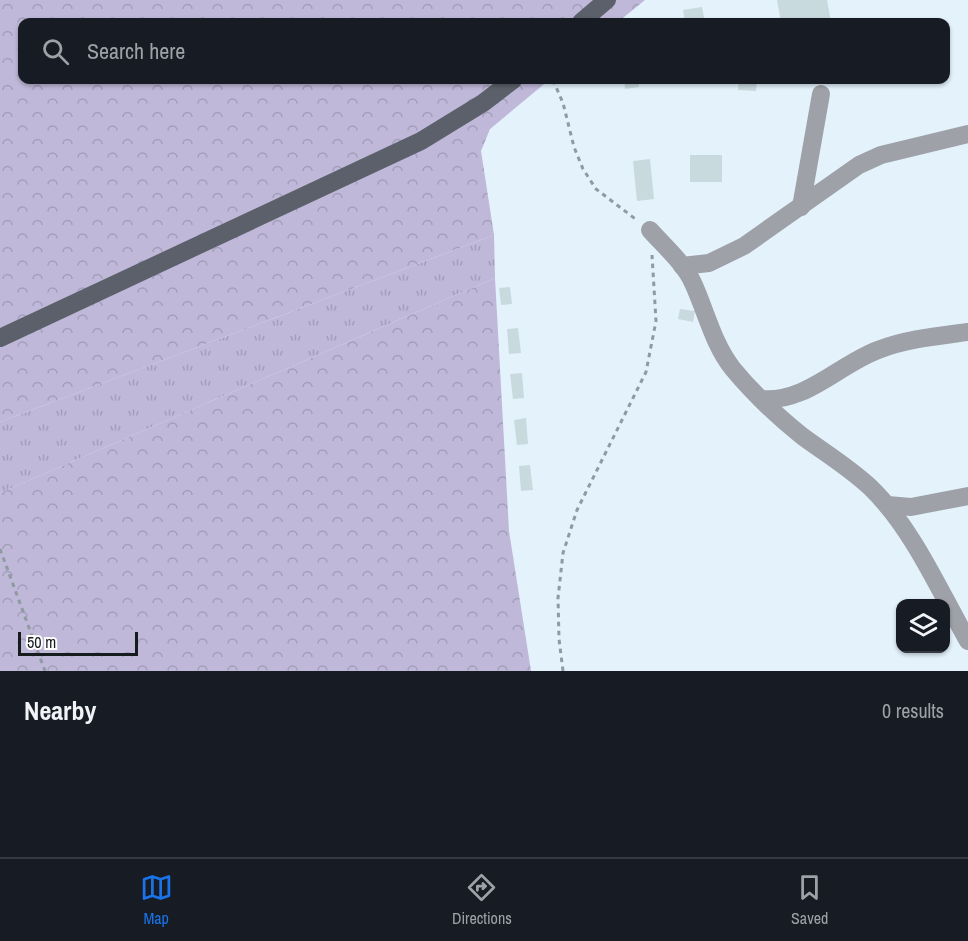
<!DOCTYPE html>
<html lang="en">
<head>
<meta charset="utf-8">
<style>
  body { margin:0; font-family:"Archivo Narrow",sans-serif; background:#20242c; color:#f1f3f6 }
  .controls { position:absolute; right:18px; bottom:18px; display:grid; overflow:hidden; border-radius:12px; box-shadow:0 2px 4px #0004 }
  .controls button { width:54px; height:54px; display:grid; place-items:center; padding:0; border:0; border-bottom:2px solid #363941; background:#171b24; color:#f1f3f6; font:30px sans-serif }
  .scale { position:absolute; left:18px; bottom:15px; width:120px; box-sizing:border-box; padding-left:6px; border:3px solid #161b1e; border-top:0; font-size:16px; line-height:21px; white-space:nowrap; color:#161b1e; -webkit-text-stroke:4px #fdfdfd; paint-order:stroke }
  .list { margin:0; padding:0; list-style:none }
  h2 { display:flex; justify-content:space-between; align-items:center; height:78px; margin:0; padding:0 24px; font-size:26px }
  h2 small { font-size:20px; font-weight:400; color:#9ea1a6 }
  .icon { flex:none; width:33px; height:33px; fill:none; stroke:currentColor; stroke-width:2; stroke-linecap:round; stroke-linejoin:round }
  .map { position:relative; flex:none; width:968px; height:671px; overflow:hidden }
  .search { position:absolute; background:#171b24; box-shadow:0 2px 4px #0004; left:18px; right:18px; top:18px; height:66px; display:flex; align-items:center; gap:15px; box-sizing:border-box; padding:0 21px; border-radius:12px; color:#9ea1a6; font-size:22px }
  .sheet { height:186px; background:#171b24 }
  nav { display:flex; justify-content:space-around; align-items:center; box-sizing:border-box; height:84px; border-top:2px solid #363941; background:#171b24; font-size:16px; color:#9ea1a6 }
  nav a { display:grid; justify-items:center; gap:3px }
  nav .on { color:#1a73e8 }
  .map>svg:first-child { display:block }
</style>
</head>
<body>
<div class="map">
<svg width="968" height="671" viewBox="0 0 968 671">
  <defs>
    <pattern id="grass-tufts" width="24" height="20" patternUnits="userSpaceOnUse" patternTransform="scale(1.5)"><rect width="24" height="20" fill="#bfb8d9"/><path d="M3 7l-1-3M5 7V3M7 7l1-3M15 17l-1-3M17 17v-4M19 17l1-3" fill="none" stroke="#a39eba"/></pattern>
    <pattern id="forest-crowns" width="20" height="18" patternUnits="userSpaceOnUse" patternTransform="scale(1.5)"><rect width="20" height="18" fill="#bfb8d9"/><path d="M2 6a3 3 0 1 1 6 0M12 15a3 3 0 1 1 6 0" fill="none" stroke="#a39eba"/></pattern>
  </defs>
  <rect width="100%" height="100%" fill="#e4f2fc"/>
  <!-- grass -->
  <polygon fill="url(#grass-tufts)" points="494,235 495,278 0,493 0,422"/>
  <!-- forest -->
  <g fill="url(#forest-crowns)">
    <polygon points="0,0 645,0 618,22 22,22 22,80 549,80 490,129 481,151 494,235 0,422"/>
    <polygon points="495,278 509,531 531,671 0,671 0,493"/>
  </g>
  <!-- building -->
  <g fill="#c8dade">
    <polygon points="777,0 827,0 831,22 781,22"/>
    <polygon points="702,7 705,22 685,22 683,10"/>
    <polygon points="624,80 638,80 639,87 625,89"/>
    <polygon points="739,80 757,80 756,91 738,90"/>
    <rect x="690" y="155" width="32" height="27"/>
    <polygon points="650,159 654,199 637,201 633,161"/>
    <polygon points="510,287 512,304 501,305 499,288"/>
    <polygon points="680,309 695,311 693,322 678,319"/>
    <polygon points="518,328 521,353 509,354 507,329"/>
    <polygon points="522,373 524,398 513,399 510,374"/>
    <polygon points="526,418 528,444 517,445 514,420"/>
    <polygon points="530,465 533,490 521,491 519,466"/>
  </g>
  <g fill="none" stroke-linecap="round" stroke-linejoin="round">
    <!-- path -->
    <g stroke="#8f9aa1" stroke-width="3" stroke-dasharray="4.5 4.5" stroke-linecap="butt">
      <polyline points="553,80 563,103 574,147 583,169 596,189 638,221"/>
      <polyline points="0,549 45,671"/>
      <polyline points="563,671 559,639 558,598 563,553 577,510 646,372 656,321 652,255"/>
    </g>
    <!-- minor -->
    <g stroke="#9ea1a7" stroke-width="18">
      <polyline points="801,207 821,94"/>
      <path d="M650,230C664,246 684,263 693,283C706,311 713,344 733,369C753,393 777,416 802,436C825,453 850,468 871,488C913,529 939,590 968,641"/>
      <polyline points="682,266 709,263 744,246 859,165 881,155 968,134"/>
      <path d="M761,399C806,403 838,365 878,350C906,339 938,336 968,332"/>
      <polyline points="887,505 911,507 968,496"/>
    </g>
    <!-- major -->
    <g stroke="#5c606a" stroke-width="18">
      <polyline points="581,22 607,0"/>
      <polyline points="0,338 421,141 483,103 513,80"/>
    </g>
  </g>
</svg>
<div class="controls">
<button><svg class="icon" aria-label="layers" viewBox="0 0 24 24"><path d="M12 4l9 5-9 5-9-5zM3 14l9 5 9-5"/></svg></button>
</div>
<div class="scale">50 m</div>
<div class="search"><svg class="icon" aria-label="search" viewBox="0 0 24 24"><circle cx="10" cy="10" r="6"/><path d="M15 15l6 6"/></svg>Search here</div>
</div>
<section class="sheet">
<h2>Nearby<small>0 results</small></h2>
<ul class="list">
</ul>
</section>
<nav>
<a class="on"><svg class="icon" aria-label="map" viewBox="0 0 24 24"><path d="M3 6l6-2 6 2 6-2v14l-6 2-6-2-6 2zM9 4v14M15 6v14"/></svg>Map</a>
<a><svg class="icon" aria-label="directions" viewBox="0 0 24 24"><path d="M12 3l9 9-9 9-9-9zM9 14v-3h6M13 9l2 2-2 2"/></svg>Directions</a>
<a><svg class="icon" aria-label="saved" viewBox="0 0 24 24"><path d="M7 4h10v16l-5-4-5 4z"/></svg>Saved</a>
</nav>
</body>
</html>
